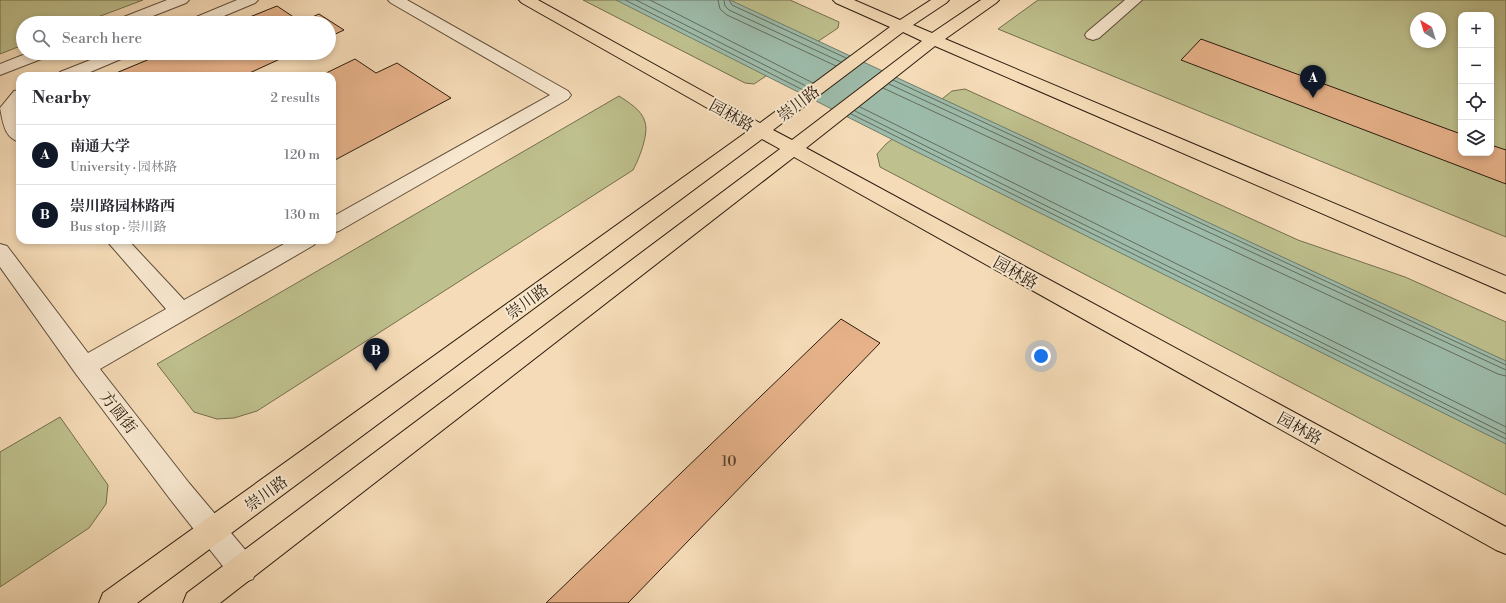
<!DOCTYPE html>
<html lang="en">
<head>
<meta charset="utf-8">
<style>
  body { margin:0; font-family:"Libre Bodoni","Noto Serif SC",serif; background:#f2f2f3; color:#2b2b33 }
  .controls { position:absolute; right:12px; top:12px; display:grid; overflow:hidden; border-radius:8px; box-shadow:0 2px 6px #0003 }
  .controls button { width:36px; height:36px; display:grid; place-items:center; padding:0; border:0; border-bottom:1px solid #e1e1e2; background:#fff; color:#2b2b33; font:20px sans-serif }
  .compass { position:absolute; left:1410px; top:12px; width:36px; height:36px; border-radius:50%; background:#fff; box-shadow:0 2px 6px #0003; rotate:322deg }
  .you { position:absolute; left:1041px; top:356px; width:14px; height:14px; margin:-10px; border:3px solid #fff; border-radius:50%; background:#1a73e8; box-shadow:0 0 0 6px #1a73e833 }
  .badge { display:grid; place-items:center; width:26px; height:26px; border-radius:50%; background:#111827; color:#fff; font-size:13px; font-weight:700 }
  .pin { position:absolute; translate:-50% -33px; filter:drop-shadow(0 1px 2px #0008) }
  .pin::after { content:''; position:absolute; top:21px; width:14px; height:12px; background:inherit; clip-path:polygon(0 0,100% 0,50% 100%) }
  .list { margin:0; padding:0; list-style:none }
  h2 { display:flex; justify-content:space-between; align-items:center; height:52px; margin:0; padding:0 16px; font-size:17px }
  h2 small { font-size:13px; font-weight:400; color:#7c7c81 }
  .list li { display:grid; grid-template-columns:26px 1fr auto; gap:12px; align-items:center; box-sizing:border-box; height:60px; padding:0 16px; border-top:1px solid #e1e1e2 }
  .list b { display:block; font-size:15px; white-space:nowrap }
  .list p { margin:0; font-size:13px; white-space:nowrap; color:#7c7c81 }
  .list em { font-size:13px; font-style:normal; color:#7c7c81 }
  .icon { flex:none; width:22px; height:22px; fill:none; stroke:currentColor; stroke-width:2; stroke-linecap:round; stroke-linejoin:round }
  .map { position:relative; flex:none; width:1506px; height:603px; overflow:hidden }
  .search { position:absolute; background:#fff; box-shadow:0 2px 6px #0003; left:16px; top:16px; width:320px; height:44px; display:flex; align-items:center; gap:10px; box-sizing:border-box; padding:0 14px; border-radius:22px; color:#7c7c81; font-size:15px }
  .panel { position:absolute; background:#fff; box-shadow:0 2px 6px #0003; left:16px; top:72px; width:320px; height:172px; border-radius:12px }
  .map>svg:first-child { display:block }
</style>
</head>
<body>
<div class="map">
<svg width="1506" height="603" viewBox="0 0 1506 603">
  <rect width="100%" height="100%" fill="#f5dbb7"/>
  <filter id="stains"><feTurbulence type="fractalNoise" baseFrequency=".005" numOctaves="4"/><feColorMatrix values="0 0 0 0 .2 0 0 0 0 .09 0 0 0 0 .02 0 0 0 .5 -.17"/></filter>
  <radialGradient id="worn" r=".72"><stop offset=".6" stop-color="#630" stop-opacity="0"/><stop offset="1" stop-color="#630" stop-opacity=".3"/></radialGradient>
  <!-- green -->
  <g fill="#bec08d" stroke="#746e4d" fill-rule="evenodd">
    <polygon points="0,0 143,0 82,23 23,23 23,45 0,54"/>
    <polygon points="583,0 790,0 839,22 838,28 754,84 745,83"/>
    <path d="M1038,0H1506V237L998,29ZM1461,15H1491V153H1461ZM1416,18H1440V42H1416Z"/>
    <polygon points="965,89 1298,240 1405,277 1506,322 1506,495 880,167 877,154 886,144 952,91"/>
    <path d="M619,96C628,102 642,110 645,122C649,134 639,159 633,170L257,411L234,418L217,419L194,412L157,364Z"/>
    <polygon points="60,417 108,485 106,504 89,528 0,587 0,452"/>
  </g>
  <!-- water -->
  <polygon fill="#9dbbaa" stroke="#6f7b6b" points="616,0 730,0 1506,361 1506,444 915,151"/>
  <g fill="none" stroke-linecap="round" stroke-linejoin="round">
    <!-- shore -->
    <g stroke="#646c5c" stroke-width="1">
      <polyline points="625,0 803,90"/>
      <polyline points="636,0 808,87"/>
      <polyline points="650,0 813,83"/>
      <polyline points="718,0 720,9 727,15 836,66"/>
      <polyline points="724,0 725,6 729,10 841,62"/>
      <polyline points="729,0 732,5 846,58"/>
      <polyline points="893,80 1506,365"/>
      <polyline points="889,84 1506,370"/>
      <polyline points="883,88 1498,374 1506,376"/>
      <polyline points="860,107 1506,427"/>
      <polyline points="855,111 1506,434"/>
      <polyline points="851,114 1506,439"/>
    </g>
  </g>
  <!-- building -->
  <g fill="#e7b28a" stroke="#2b1c0d">
    <polygon points="277,6 301,22 319,14 344,30 329,37 329,23 235,23"/>
    <polygon points="1201,39 1461,134 1461,153 1491,153 1491,145 1506,150 1506,184 1181,60"/>
    <polygon points="164,53 293,53 243,76 109,76"/>
    <polygon points="355,59 376,73 397,63 451,98 335,160 332,158 332,76 320,76"/>
    <polygon points="841,319 880,343 628,603 546,603"/>
  </g>
  <g fill="none" stroke-linecap="round" stroke-linejoin="round">
    <!-- minor casing -->
    <g stroke="#5e4c38" stroke-width="2">
      <g id="minor">
        <polygon points="167,0 189,0 186,3 135,23 113,23 116,20"/>
        <polygon points="237,0 258,0 255,3 207,23 186,23 189,20"/>
        <polygon points="388,0 407,0 568,91 571,95 568,99 339,231 332,233 332,217 550,95 391,3"/>
        <polygon points="1125,0 1142,0 1099,38 1093,40 1087,38 1085,35 1087,32"/>
        <polygon points="28,53 51,53 49,56 0,75 0,64"/>
        <polygon points="108,53 130,53 128,56 81,76 58,76 60,72"/>
        <path d="M20,90V106L18,109L20,117V142C4,138 3,122 0,108L14,91Z"/>
        <polygon points="106,240 128,240 184,300 291,240 317,240 314,245 100,369 189,483 253,559 257,569 253,579 243,583 233,579 170,499 76,374 0,267 0,244 7,246 88,353 166,309"/>
      </g>
    </g>
    <!-- major casing -->
    <g stroke="#2b1c0d" stroke-width="2">
      <path id="major" d="M519,0H538L760,123L890,27L836,3L833,0H854L900,20L931,0H949L946,3L913,25L932,33L981,0H999L996,3L945,39L1506,276V293L935,46L806,148L1506,527V554L1496,550L794,157L220,603H183L187,593L780,149L762,139L137,603H99L103,593L748,131L522,3ZM903,32L922,41L792,140L773,130Z"/>
    </g>
    <!-- minor -->
    <use href="#minor" fill="#f8e8d0" fill-rule="evenodd"/>
    <!-- major -->
    <use href="#major" fill="#f5dbb7" fill-rule="evenodd"/>
  </g>
  <g text-anchor="middle" stroke-width="4" stroke-linejoin="round" paint-order="stroke">
    <!-- number labels -->
    <g font-size="14" fill="#5a422c">
      <text x="729" y="466">10</text>
    </g>
    <!-- street labels -->
    <g font-size="16" fill="#2b1c0d" stroke="#f8e8d0">
      <text transform="translate(798 103) rotate(-37)" y="6">崇川路</text>
      <text transform="translate(732 115) rotate(29)" y="6">园林路</text>
      <text transform="translate(1016 272) rotate(29)" y="6">园林路</text>
      <text transform="translate(527 301) rotate(-36)" y="6">崇川路</text>
      <text transform="translate(119 412) rotate(52)" y="6">方圆街</text>
      <text transform="translate(1300 428) rotate(29)" y="6">园林路</text>
      <text transform="translate(266 493) rotate(-36)" y="6">崇川路</text>
    </g>
  </g>
  <rect width="100%" height="100%" filter="url(#stains)"/>
  <rect width="100%" height="100%" fill="url(#worn)"/>
</svg>
<div class="controls">
<button>+</button>
<button>−</button>
<button><svg class="icon" aria-label="locate" viewBox="0 0 24 24"><circle cx="12" cy="12" r="6"/><path d="M12 2v4M12 18v4M2 12h4M18 12h4"/></svg></button>
<button><svg class="icon" aria-label="layers" viewBox="0 0 24 24"><path d="M12 4l9 5-9 5-9-5zM3 14l9 5 9-5"/></svg></button>
</div>
<svg class="compass" viewBox="-18 -18 36 36"><path d="M0-13l5 13h-10z" fill="#e53935"/><path d="M0 13l5-13h-10z" fill="#7c7c81"/></svg>
<div class="you"></div>
<div class="pin badge" style="left:1313px;top:98px">A</div>
<div class="pin badge" style="left:376px;top:371px">B</div>
<div class="search"><svg class="icon" aria-label="search" viewBox="0 0 24 24"><circle cx="10" cy="10" r="6"/><path d="M15 15l6 6"/></svg>Search here</div>
<section class="panel">
<h2>Nearby<small>2 results</small></h2>
<ul class="list">
<li><span class="badge">A</span><div><b>南通大学</b><p>University · 园林路</p></div><em>120 m</em></li>
<li><span class="badge">B</span><div><b>崇川路园林路西</b><p>Bus stop · 崇川路</p></div><em>130 m</em></li>
</ul>
</section>
</div>
</body>
</html>
